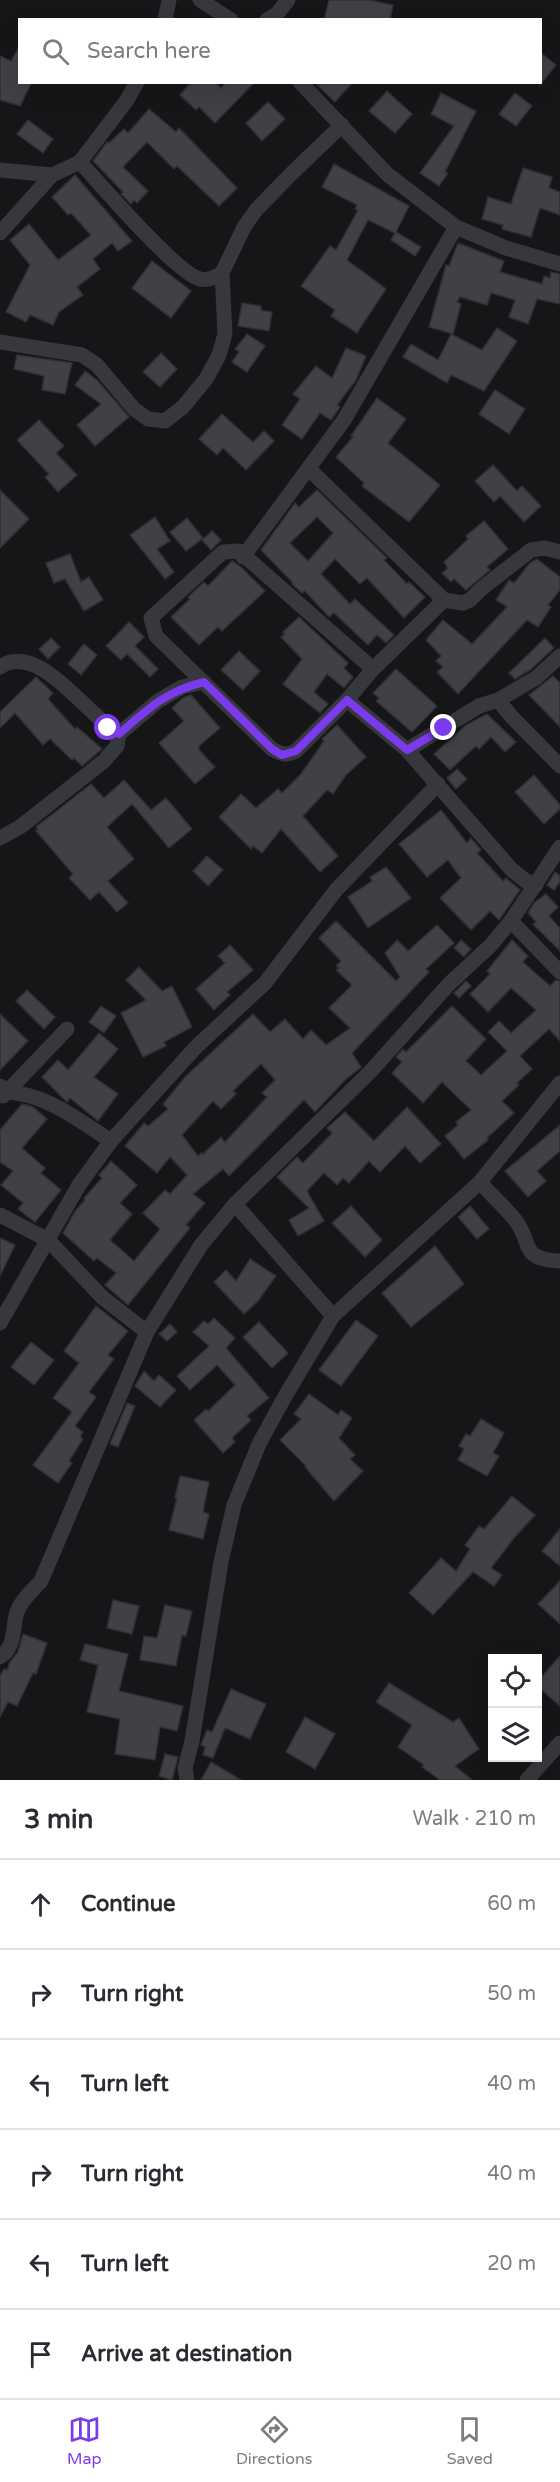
<!DOCTYPE html>
<html lang="en">
<head>
<meta charset="utf-8">
<style>
  body { margin:0; font-family:"Varela Round",sans-serif; background:#f7f7f7; color:#2b2b33 }
  .controls { position:absolute; right:18px; bottom:18px; display:grid; overflow:hidden; border-radius:0px; box-shadow:0 6px 24px #0002 }
  .controls button { width:54px; height:54px; display:grid; place-items:center; padding:0; border:0; border-bottom:2px solid #e1e1e2; background:#fff; color:#2b2b33; font:30px sans-serif }
  .stop { position:absolute; width:18px; height:18px; margin:-14px; border:4px solid #7c3aed; border-radius:50%; background:#fff }
  .stop.end { background:#7c3aed; border-color:#fff; box-shadow:0 2px 6px #0008 }
  .list { margin:0; padding:0; list-style:none }
  h2 { display:flex; justify-content:space-between; align-items:center; height:78px; margin:0; padding:0 24px; font-size:26px }
  h2 small { font-size:20px; font-weight:400; color:#7c7c81 }
  .list li { display:grid; grid-template-columns:39px 1fr auto; gap:18px; align-items:center; box-sizing:border-box; height:90px; padding:0 24px; border-top:2px solid #e1e1e2 }
  .list b { display:block; font-size:22px; white-space:nowrap }
  .list em { font-size:20px; font-style:normal; color:#7c7c81 }
  .icon { flex:none; width:33px; height:33px; fill:none; stroke:currentColor; stroke-width:2; stroke-linecap:round; stroke-linejoin:round }
  .map { position:relative; flex:none; width:560px; height:1780px; overflow:hidden }
  .search { position:absolute; background:#fff; box-shadow:0 6px 24px #0002; left:18px; right:18px; top:18px; height:66px; display:flex; align-items:center; gap:15px; box-sizing:border-box; padding:0 21px; border-radius:0px; color:#7c7c81; font-size:22px }
  .sheet { height:618px; background:#fff }
  nav { display:flex; justify-content:space-around; align-items:center; box-sizing:border-box; height:84px; border-top:2px solid #e1e1e2; background:#fff; font-size:16px; color:#7c7c81 }
  nav a { display:grid; justify-items:center; gap:3px }
  nav .on { color:#7c3aed }
  .map>svg:first-child { display:block }
</style>
</head>
<body>
<div class="map">
<svg width="560" height="1780" viewBox="0 0 560 1780">
  <rect width="100%" height="100%" fill="#161618"/>
  <!-- building -->
  <g fill="#404145" stroke="#303034" stroke-width="1.5" fill-rule="evenodd">
    <polygon points="329,0 369,0 393,5 390,20 324,20"/>
    <polygon points="20,45 20,82 32,82 20,106 0,100 0,56 11,61"/>
    <polygon points="540,52 556,65 540,85"/>
    <polygon points="191,82 215,82 221,88 226,82 255,82 215,123 199,107 196,110 180,95"/>
    <polygon points="314,82 353,82 335,102"/>
    <polygon points="387,91 412,114 395,133 369,111"/>
    <polygon points="441,93 476,111 445,172 448,173 439,186 420,173 454,126 431,114"/>
    <polygon points="515,93 532,106 516,126 499,114"/>
    <polygon points="268,102 285,119 262,141 246,123"/>
    <polygon points="149,109 176,132 179,128 237,188 219,206 177,166 174,169 147,142 123,167 148,191 137,203 134,200 131,204 121,194 123,192 93,161 107,142 109,143 124,129 128,133"/>
    <polygon points="28,120 53,139 43,153 17,134"/>
    <polygon points="334,164 409,206 396,232 421,247 415,256 391,240 395,233 368,220 347,260 386,289 357,333 331,316 335,310 301,286 330,246 336,250 358,210 355,209 357,205 322,187"/>
    <polygon points="523,168 552,177 549,188 560,192 560,215 540,208 531,237 502,229 503,225 482,219 488,197 511,204"/>
    <polygon points="75,175 132,241 118,251 112,243 93,259 100,269 77,287 83,295 59,312 53,325 30,315 26,322 6,312 30,265 10,240 29,224 58,260 91,235 71,213 68,215 52,197"/>
    <polygon points="458,243 504,261 500,272 542,284 544,276 550,278 551,272 560,274 560,304 537,299 528,324 509,317 515,300 491,293 487,305 460,297 457,302 461,304 453,334 429,327 446,265 449,266"/>
    <polygon points="152,261 191,291 171,318 132,288"/>
    <polygon points="242,303 261,306 261,310 272,312 269,331 238,326"/>
    <polygon points="497,328 517,341 484,391 451,375 447,383 403,357 411,344 438,360 451,334 482,350"/>
    <polygon points="247,334 265,346 247,372 232,362 239,352 235,349"/>
    <polygon points="346,348 366,356 356,380 337,405 340,407 331,420 320,413 302,439 282,425 300,399 293,394 316,366 332,378"/>
    <polygon points="161,353 177,369 160,387 143,372"/>
    <polygon points="17,355 72,363 65,394 42,390 44,376 14,369"/>
    <polygon points="85,371 98,381 129,417 95,446 77,425 101,404 75,385"/>
    <polygon points="495,390 525,409 509,434 479,414"/>
    <polygon points="377,398 406,419 388,443 440,485 409,522 362,486 364,483 336,457 353,437 351,436"/>
    <polygon points="222,414 253,442 264,431 274,441 246,470 223,448 217,455 199,439"/>
    <polygon points="39,420 64,446 56,453 77,475 58,492 45,477 49,474 17,440"/>
    <polygon points="493,465 517,491 522,486 541,506 524,522 500,496 494,502 475,481"/>
    <polygon points="0,490 29,519 0,548"/>
    <path d="M317,490L387,558L384,560L407,584L409,582L425,597L404,618L367,578L360,584L335,559L321,574L350,604L355,599L394,635L386,643L377,635L368,645L334,613L329,617L305,591L302,593L292,584L293,583L261,550L295,503L299,507ZM317,517L333,533L308,561L290,543Z"/>
    <polygon points="155,517 170,541 157,549 174,572 165,579 130,535"/>
    <polygon points="187,518 203,538 186,551 170,532"/>
    <polygon points="484,521 508,549 487,567 490,570 466,590 454,579 451,582 442,573 448,568 444,562 468,539 466,536"/>
    <polygon points="212,531 221,540 211,550 202,540"/>
    <polygon points="70,554 81,582 89,577 103,600 84,611 65,579 54,583 46,563"/>
    <polygon points="537,559 560,577 560,590 548,605 551,607 538,627 527,620 458,694 437,672 443,667 436,661 441,656 426,640 443,620 472,644 507,607 496,600 509,580 514,583 530,563"/>
    <polygon points="232,561 240,566 265,591 222,631 218,627 199,645 171,617 190,599 188,597 204,582 208,586"/>
    <polygon points="299,617 348,663 344,668 353,677 344,688 327,674 314,692 328,704 320,713 283,684 302,659 281,637 285,634 283,632"/>
    <polygon points="129,622 144,637 135,646 158,669 150,677 127,654 121,660 106,646"/>
    <polygon points="51,638 60,647 48,659 39,649"/>
    <polygon points="545,638 554,648 530,670 515,679 509,673"/>
    <polygon points="84,644 97,655 81,675 68,664"/>
    <polygon points="239,651 260,671 243,690 221,670"/>
    <polygon points="396,669 437,706 412,732 376,701 379,698 373,693"/>
    <polygon points="553,676 560,683 560,727 529,695"/>
    <polygon points="36,677 53,693 48,699 75,729 77,727 102,749 82,766 74,758 72,760 50,739 43,745 15,713 0,728 0,712"/>
    <polygon points="191,695 220,728 199,746 199,750 215,767 195,784 159,743 184,721 172,708 183,698"/>
    <polygon points="487,714 516,742 505,752 491,737 479,749 476,746 450,770 434,754 466,725"/>
    <polygon points="337,725 366,757 346,775 333,794 327,790 303,816 338,856 320,872 281,829 262,853 253,846 251,849 219,817 241,794 256,808 278,789 282,793 301,774 324,741 322,739"/>
    <polygon points="457,769 467,779 456,789 447,778"/>
    <polygon points="534,775 560,805 560,809 544,824 515,792"/>
    <polygon points="124,780 151,810 166,798 192,829 169,848 132,804 107,827 134,859 108,881 128,903 117,912 99,892 90,900 69,878 73,874 36,831 38,829 36,827 91,784 104,798"/>
    <polygon points="441,810 467,843 471,838 481,850 477,853 503,881 506,878 520,890 499,920 490,911 471,930 440,898 461,878 448,860 427,877 399,844"/>
    <polygon points="207,856 223,870 208,886 193,871"/>
    <polygon points="386,867 411,898 368,928 348,897 372,881 370,877"/>
    <polygon points="555,872 560,876 560,882 554,890 547,885"/>
    <polygon points="546,894 558,907 549,916 560,928 560,951 533,924 536,922 528,913 534,903"/>
    <path d="M336,921L396,981L400,977L385,953L397,940L408,951L437,925L454,943L426,969L429,972L352,1053L361,1067L345,1080L315,1112L304,1100L229,1176L223,1169L193,1194L205,1203L186,1225L190,1228L128,1305L105,1285L116,1273L97,1258L94,1261L63,1233L76,1210L85,1200L84,1198L102,1178L99,1175L111,1161L137,1185L120,1203L132,1214L110,1240L134,1261L160,1229L143,1213L165,1190L170,1194L187,1175L170,1157L157,1173L125,1146L144,1123L148,1126L168,1109L163,1104L186,1076L253,1014L270,1032L285,1019L303,1039L311,1030L326,1045L350,1028L329,1008L352,985L336,970L339,968L336,966L341,961L319,938ZM261,1064L275,1080L262,1093L267,1097L225,1142L221,1137L203,1154L201,1153L198,1156L182,1135L213,1101L221,1109L236,1094L233,1091Z"/>
    <polygon points="461,940 471,949 464,957 454,948"/>
    <polygon points="512,940 528,956 523,962 550,986 556,980 560,981 560,1041 549,1029 520,1056 532,1069 517,1083 519,1085 502,1101 514,1113 487,1138 488,1140 464,1159 445,1136 458,1125 456,1122 471,1110 442,1082 423,1103 392,1073 402,1062 396,1057 403,1049 406,1052 452,1006 486,1039 466,1061 481,1075 507,1051 488,1032 499,1021 511,1033 536,1010 511,988 488,1012 470,994 490,974 487,971"/>
    <polygon points="230,945 253,970 227,992 230,995 214,1010 196,989 225,963 218,956"/>
    <polygon points="139,967 162,991 172,986 192,1027 164,1042 166,1046 143,1057 121,1013 146,1000 126,980"/>
    <polygon points="466,981 471,986 459,998 454,993"/>
    <polygon points="27,990 55,1017 44,1029 16,1001"/>
    <polygon points="101,1006 116,1016 104,1033 89,1022"/>
    <polygon points="0,1014 28,1041 0,1070"/>
    <polygon points="99,1033 118,1049 94,1077 118,1094 98,1121 70,1098 67,1102 42,1077 58,1060 68,1070"/>
    <polygon points="22,1104 33,1107 47,1119 22,1148 45,1168 41,1173 61,1190 35,1222 18,1209 23,1203 1,1185 13,1171 0,1162 0,1130"/>
    <polygon points="407,1107 441,1144 420,1163 405,1146 380,1172 369,1161 349,1183 343,1178 337,1185 324,1173 307,1191 324,1221 298,1236 289,1220 309,1208 277,1177 297,1157 303,1163 332,1133 327,1128 345,1112 374,1141"/>
    <polygon points="560,1125 560,1151 537,1171 546,1181 528,1197 505,1171"/>
    <polygon points="351,1206 382,1240 365,1257 332,1223"/>
    <polygon points="470,1206 489,1229 477,1239 458,1217"/>
    <polygon points="0,1238 15,1245 0,1276"/>
    <polygon points="435,1246 464,1284 411,1327 382,1293"/>
    <polygon points="250,1259 276,1276 258,1301 244,1314 214,1282 226,1270 236,1281"/>
    <polygon points="96,1306 128,1331 108,1355 114,1359 89,1392 96,1397 75,1426 83,1432 80,1437 83,1439 69,1461 72,1463 58,1483 33,1465 72,1412 53,1398 79,1363 64,1351"/>
    <polygon points="214,1318 235,1338 226,1348 269,1398 247,1416 251,1420 232,1438 235,1442 223,1453 194,1420 206,1409 208,1411 235,1385 217,1365 190,1390 177,1376 209,1346 193,1332 204,1321 208,1324"/>
    <polygon points="356,1320 378,1336 341,1386 319,1370"/>
    <polygon points="259,1322 288,1353 272,1368 243,1337"/>
    <polygon points="170,1324 177,1332 167,1341 159,1334"/>
    <polygon points="31,1342 54,1360 34,1385 11,1367"/>
    <polygon points="144,1371 154,1381 159,1375 176,1390 160,1407 135,1386"/>
    <polygon points="309,1394 338,1415 341,1410 352,1418 339,1438 355,1455 350,1459 363,1471 334,1501 305,1467 306,1466 280,1440 301,1419 294,1414"/>
    <polygon points="127,1403 135,1406 118,1447 110,1444"/>
    <polygon points="481,1419 504,1433 493,1453 499,1456 487,1476 458,1460 464,1449 459,1446 466,1434 470,1436"/>
    <polygon points="180,1476 209,1482 203,1512 209,1514 203,1539 169,1530 177,1498 175,1498"/>
    <polygon points="512,1496 535,1515 514,1538 491,1568 502,1575 494,1586 473,1572 433,1615 409,1593 441,1558 456,1571 470,1549 465,1545 479,1526 484,1529"/>
    <polygon points="560,1529 560,1566 542,1551"/>
    <polygon points="560,1581 560,1624 538,1604"/>
    <polygon points="113,1600 139,1606 132,1634 107,1628"/>
    <polygon points="165,1605 192,1611 186,1636 182,1635 176,1666 140,1660 144,1636 157,1638"/>
    <polygon points="23,1634 47,1643 36,1674 33,1673 17,1706 8,1702 0,1717 0,1676 4,1669 7,1670 10,1662 18,1652"/>
    <polygon points="85,1644 128,1654 119,1691 183,1706 177,1731 160,1727 155,1760 115,1754 120,1719 87,1712 98,1665 80,1660"/>
    <polygon points="560,1656 560,1706 537,1686 537,1682"/>
    <polygon points="389,1683 453,1722 459,1718 479,1749 455,1766 472,1780 440,1780 422,1767 424,1765 398,1747 412,1725 376,1702"/>
    <polygon points="231,1689 266,1704 250,1739 225,1728 213,1758 203,1755 205,1747 201,1745 207,1730 212,1732"/>
    <polygon points="305,1717 335,1734 315,1769 286,1752"/>
    <polygon points="165,1754 178,1757 172,1780 159,1776"/>
    <polygon points="211,1762 241,1780 201,1780"/>
  </g>
  <g fill="none" stroke-linecap="round" stroke-linejoin="round">
    <!-- minor -->
    <g stroke="#37383d" stroke-width="15">
      <polyline points="200,0 231,20"/>
      <polyline points="165,20 169,0"/>
      <polyline points="267,20 277,14 288,0"/>
      <polyline points="300,82 387,174 456,227 506,248 560,264"/>
      <path d="M80,162C100,184 176,273 200,279C208,281 215,277 222,273"/>
      <polyline points="0,170 52,175"/>
      <polyline points="0,233 52,175 80,162 127,100 137,82"/>
      <polyline points="0,342 82,355 97,365 134,409 148,419 165,421 183,407 206,379 219,355 225,334 222,273 244,227 256,210 291,174 342,125"/>
      <polyline points="309,469 444,600"/>
      <polyline points="243,557 344,420 456,227"/>
      <path d="M0,667C39,640 88,717 119,734"/>
      <path d="M373,669L239,551L223,552L151,618L156,636L272,749C281,754 286,756 296,751L347,700L373,669L444,600L463,603L470,600L481,589L531,550L544,548L560,552"/>
      <polyline points="347,700 407,750 512,870 526,881 536,885"/>
      <polyline points="498,700 536,678 560,656"/>
      <polyline points="407,750 479,706 498,700 511,716 560,766"/>
      <polyline points="0,838 20,827 104,761 117,746 119,734 158,701 182,687 204,682"/>
      <polyline points="511,921 560,972"/>
      <path d="M0,1086L6,1092C45,1093 80,1121 111,1141"/>
      <polyline points="3,1096 67,1029"/>
      <path d="M480,1182C491,1195 505,1207 516,1221C533,1244 519,1259 560,1261"/>
      <polyline points="0,1215 48,1240 103,1298 147,1332"/>
      <polyline points="333,1316 235,1204 370,1072 449,984 491,945 511,921 560,847"/>
      <polyline points="0,1323 79,1185 111,1141 196,1047 265,983 336,890 438,784"/>
      <path d="M0,1657C16,1647 12,1628 17,1612C21,1600 33,1590 41,1581L147,1332L201,1245L235,1204"/>
      <polyline points="187,1780 185,1768 192,1741 221,1562 234,1505 259,1444 284,1398 333,1316 480,1182 560,1083"/>
      <polyline points="527,1780 560,1743"/>
    </g>
  </g>
  <g fill="none" stroke-linecap="round" stroke-linejoin="round">
    <!-- route -->
    <path stroke="#7c3aed" stroke-width="8" d="M108,728L119,734C148,709 166,691 204,682L272,749L282,755L296,751L347,700L407,750L444,728"/>
  </g>
</svg>
<div class="controls">
<button><svg class="icon" aria-label="locate" viewBox="0 0 24 24"><circle cx="12" cy="12" r="6"/><path d="M12 2v4M12 18v4M2 12h4M18 12h4"/></svg></button>
<button><svg class="icon" aria-label="layers" viewBox="0 0 24 24"><path d="M12 4l9 5-9 5-9-5zM3 14l9 5 9-5"/></svg></button>
</div>
<div class="stop" style="left:108px;top:728px"></div>
<div class="stop end" style="left:444px;top:728px"></div>
<div class="search"><svg class="icon" aria-label="search" viewBox="0 0 24 24"><circle cx="10" cy="10" r="6"/><path d="M15 15l6 6"/></svg>Search here</div>
</div>
<section class="sheet">
<h2>3 min<small>Walk · 210 m</small></h2>
<ul class="list">
<li><svg class="icon" aria-label="ahead" viewBox="0 0 24 24"><path d="M12 20V5M6 11l6-6 6 6"/></svg><div><b>Continue</b></div><em>60 m</em></li>
<li><svg class="icon" aria-label="right" viewBox="0 0 24 24"><path d="M7 20v-9h11M14 6l5 5-5 5"/></svg><div><b>Turn right</b></div><em>50 m</em></li>
<li><svg class="icon" aria-label="left" viewBox="0 0 24 24"><path d="M17 20v-9H6M10 6l-5 5 5 5"/></svg><div><b>Turn left</b></div><em>40 m</em></li>
<li><svg class="icon" aria-label="right" viewBox="0 0 24 24"><path d="M7 20v-9h11M14 6l5 5-5 5"/></svg><div><b>Turn right</b></div><em>40 m</em></li>
<li><svg class="icon" aria-label="left" viewBox="0 0 24 24"><path d="M17 20v-9H6M10 6l-5 5 5 5"/></svg><div><b>Turn left</b></div><em>20 m</em></li>
<li><svg class="icon" aria-label="arrive" viewBox="0 0 24 24"><path d="M6 21V4h12l-3 4 3 4H6"/></svg><div><b>Arrive at destination</b></div></li>
</ul>
</section>
<nav>
<a class="on"><svg class="icon" aria-label="map" viewBox="0 0 24 24"><path d="M3 6l6-2 6 2 6-2v14l-6 2-6-2-6 2zM9 4v14M15 6v14"/></svg>Map</a>
<a><svg class="icon" aria-label="directions" viewBox="0 0 24 24"><path d="M12 3l9 9-9 9-9-9zM9 14v-3h6M13 9l2 2-2 2"/></svg>Directions</a>
<a><svg class="icon" aria-label="saved" viewBox="0 0 24 24"><path d="M7 4h10v16l-5-4-5 4z"/></svg>Saved</a>
</nav>
</body>
</html>
